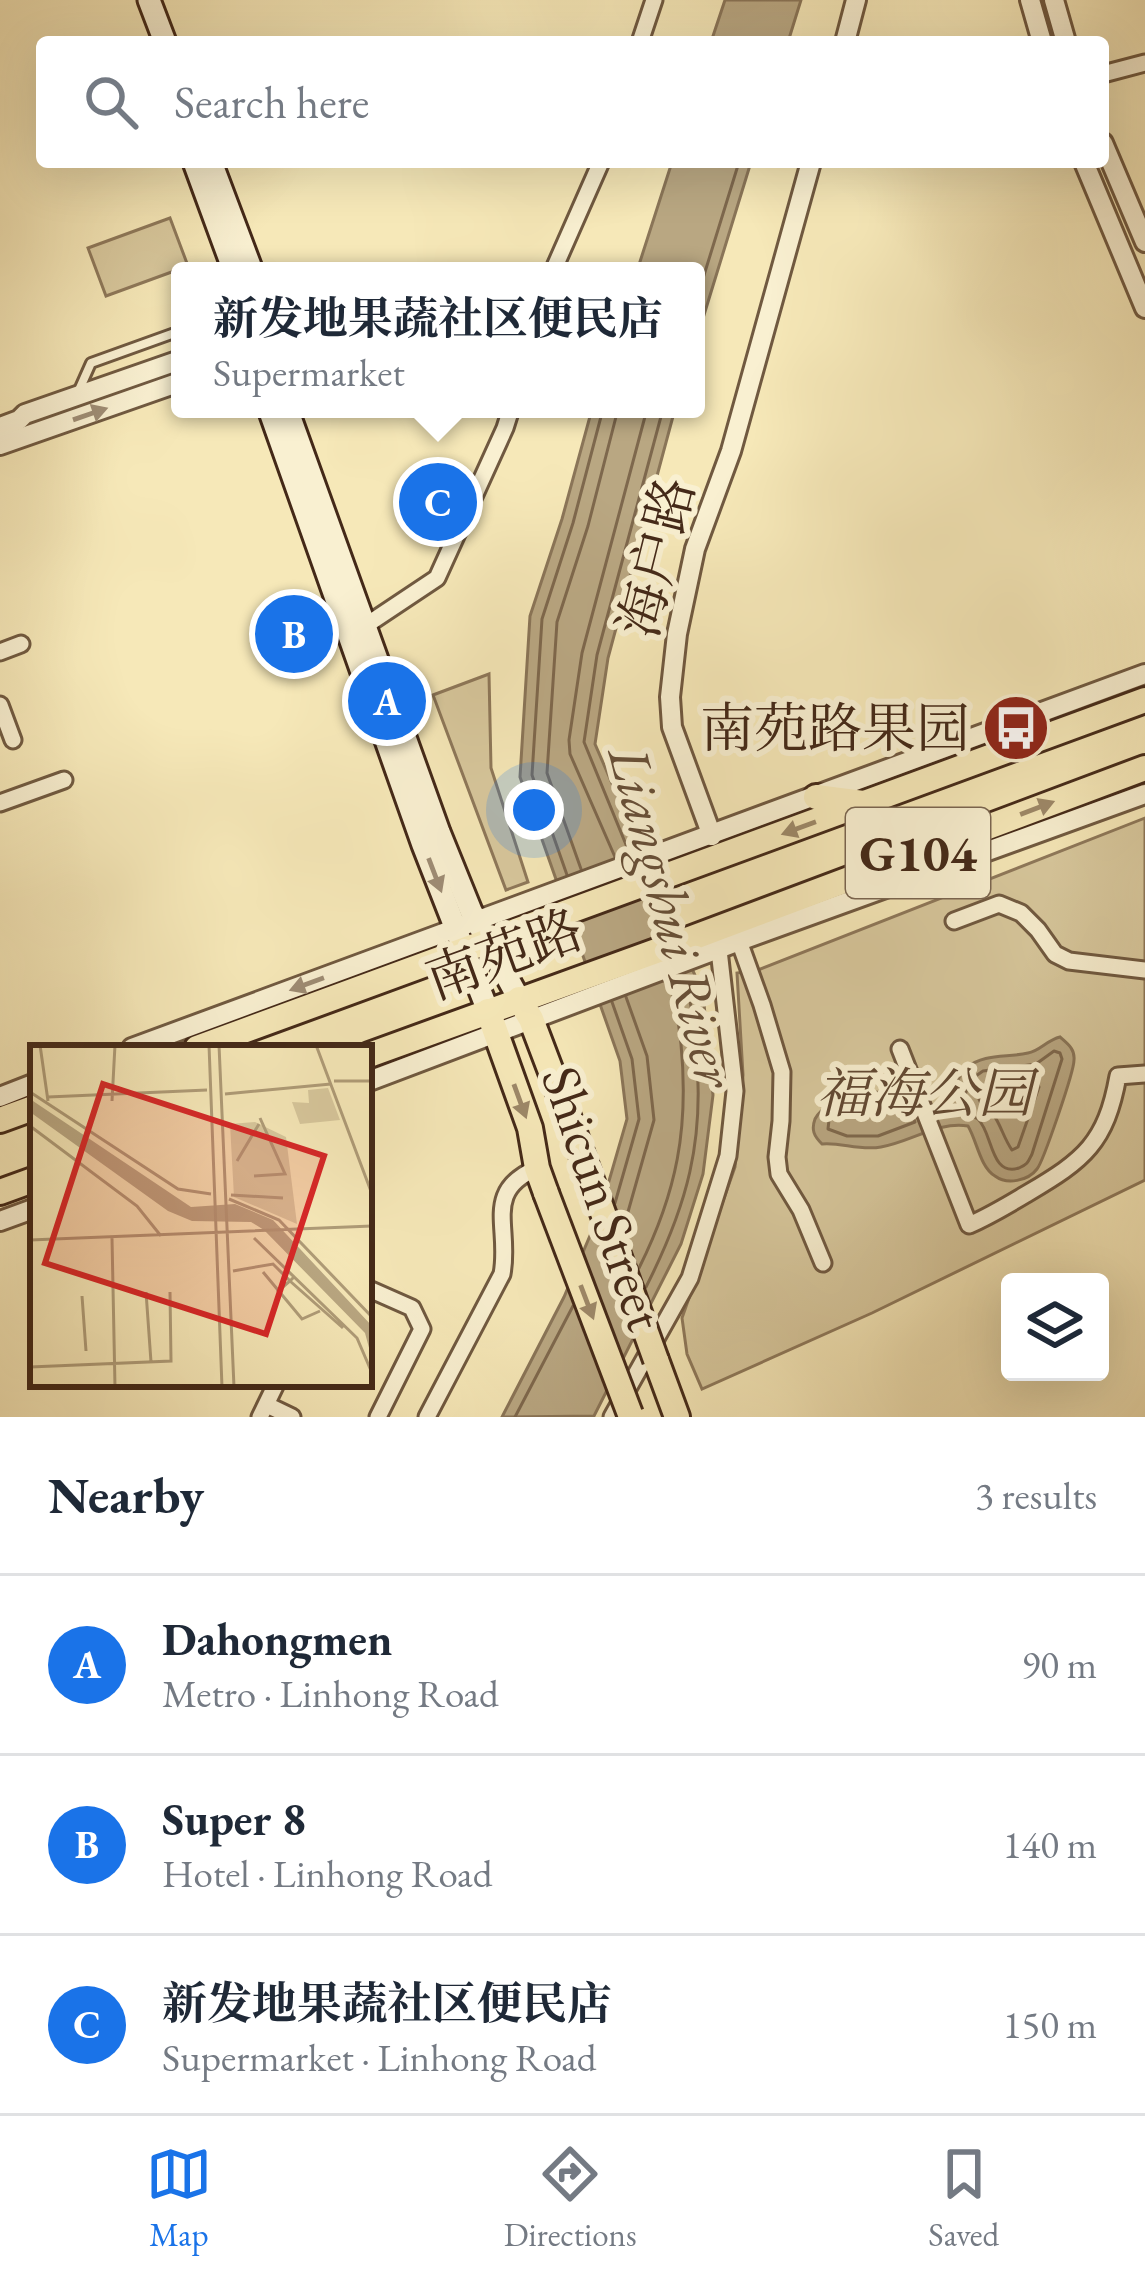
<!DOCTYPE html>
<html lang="en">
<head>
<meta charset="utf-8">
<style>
  body { margin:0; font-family:"EB Garamond","Noto Serif SC",serif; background:#f2f2f3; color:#1f2937 }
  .controls { position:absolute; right:36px; bottom:36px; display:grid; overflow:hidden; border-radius:12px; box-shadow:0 12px 48px #0002 }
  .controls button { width:108px; height:108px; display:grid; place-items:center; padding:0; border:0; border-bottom:3px solid #e0e1e3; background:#fff; color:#1f2937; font:60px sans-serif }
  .you { position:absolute; left:534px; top:810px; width:42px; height:42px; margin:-30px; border:9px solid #fff; border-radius:50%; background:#1a73e8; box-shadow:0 0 0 18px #1a73e833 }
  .badge { display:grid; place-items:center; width:78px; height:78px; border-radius:50%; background:#1a73e8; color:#fff; font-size:39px; font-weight:700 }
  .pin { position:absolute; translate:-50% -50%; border:6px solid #fff; box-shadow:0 3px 12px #0006 }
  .popup { position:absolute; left:171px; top:262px; width:534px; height:156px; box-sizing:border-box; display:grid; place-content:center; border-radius:12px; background:#fff; filter:drop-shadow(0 3px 9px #0005); font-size:39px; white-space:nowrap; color:#747a83 }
  .popup b { font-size:45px; color:#1f2937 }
  .popup::after { content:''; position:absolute; left:50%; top:100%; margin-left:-24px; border:24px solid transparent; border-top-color:#fff }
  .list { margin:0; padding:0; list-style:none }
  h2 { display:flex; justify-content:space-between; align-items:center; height:156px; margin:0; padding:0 48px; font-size:51px }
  h2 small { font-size:39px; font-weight:400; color:#747a83 }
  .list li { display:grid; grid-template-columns:78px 1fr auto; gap:36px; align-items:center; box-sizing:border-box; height:180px; padding:0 48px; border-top:3px solid #e0e1e3 }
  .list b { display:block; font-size:45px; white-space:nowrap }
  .list p { margin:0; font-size:39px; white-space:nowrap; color:#747a83 }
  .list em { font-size:39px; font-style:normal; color:#747a83 }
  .icon { flex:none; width:66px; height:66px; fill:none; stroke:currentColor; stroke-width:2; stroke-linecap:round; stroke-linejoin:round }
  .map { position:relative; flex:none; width:1145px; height:1417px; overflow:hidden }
  .search { position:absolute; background:#fff; box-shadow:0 12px 48px #0002; left:36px; right:36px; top:36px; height:132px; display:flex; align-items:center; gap:30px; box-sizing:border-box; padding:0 42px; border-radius:12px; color:#747a83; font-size:45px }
  .sheet { height:696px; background:#fff }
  nav { display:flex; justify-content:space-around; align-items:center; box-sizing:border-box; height:168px; border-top:3px solid #e0e1e3; background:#fff; font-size:33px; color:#747a83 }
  nav a { display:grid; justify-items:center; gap:6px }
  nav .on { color:#1a73e8 }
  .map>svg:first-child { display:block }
</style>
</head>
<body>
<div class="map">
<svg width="1145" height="1417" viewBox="0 0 1145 1417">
  <rect width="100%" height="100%" fill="#f6e8b8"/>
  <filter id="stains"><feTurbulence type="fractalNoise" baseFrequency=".00167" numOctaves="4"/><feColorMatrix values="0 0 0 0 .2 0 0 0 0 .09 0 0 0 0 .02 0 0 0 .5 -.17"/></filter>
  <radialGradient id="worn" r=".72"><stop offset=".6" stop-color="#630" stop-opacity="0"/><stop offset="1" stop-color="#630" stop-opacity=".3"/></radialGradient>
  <!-- green -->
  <g fill="#d8c89d" stroke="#8e785a" stroke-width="3">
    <polygon points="170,218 188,266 106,296 88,248"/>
    <polygon points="489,674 491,768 528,882 506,890 433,695"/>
    <polygon points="1145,818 1145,1180 872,1313 702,1389 687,1354 682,1318 735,1167 743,1075 737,973 758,970"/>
  </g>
  <!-- water -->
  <g fill="#b9a782" stroke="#8a7558" stroke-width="3">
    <polygon points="725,0 801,0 788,42 711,42"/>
    <polygon points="672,162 751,162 696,341 696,271 637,271"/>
    <polygon points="592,409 675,409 608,658 595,744 703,994 713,1095 703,1174 681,1244 594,1416 502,1417 564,1297 600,1212 627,1119 620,1061 520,777 530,616 562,519"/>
    <path d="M1060,1037C1068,1044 1075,1049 1074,1060C1074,1072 1043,1162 1037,1169C1028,1181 1007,1185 995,1176C980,1167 977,1141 968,1126C938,1121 911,1142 881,1147C859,1151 841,1142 822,1144C814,1136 811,1130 815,1119C819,1111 828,1105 835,1100C865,1080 893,1098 923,1104C930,1105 936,1107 942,1105C956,1100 954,1077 966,1068C985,1053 1006,1058 1028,1053C1040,1051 1047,1040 1060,1037Z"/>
  </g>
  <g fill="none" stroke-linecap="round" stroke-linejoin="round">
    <!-- shore -->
    <g stroke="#7e684d" stroke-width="3">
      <polyline points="696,301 739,162"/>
      <polyline points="629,852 584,742 597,655 663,409"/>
      <polyline points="615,857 570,754 569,740 582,653 647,409"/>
      <polyline points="581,869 547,773 557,622 588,526 618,409"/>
      <polyline points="567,875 532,775 542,619 573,523 603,409"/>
      <polyline points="612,1002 632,1059 639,1119 615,1203"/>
      <path d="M1054,1051L1060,1053L1062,1059L1032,1154C1028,1162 1028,1164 1019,1168C990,1177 993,1133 978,1119C976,1118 962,1111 960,1110L970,1080L983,1071L1036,1064Z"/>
      <path d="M1032,1080L1037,1082L1039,1087L1018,1147L1012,1150C1004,1139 1001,1125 993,1114C989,1109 981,1106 979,1099C976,1080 1021,1081 1032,1080Z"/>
      <polygon points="861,1102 880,1103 912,1114 915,1122 878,1136 847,1136 828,1129 829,1120 844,1108"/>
      <polyline points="624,1226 654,1120 647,1056 626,997"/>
      <path d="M639,1268C677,1192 689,1128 681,1044C678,1021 677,1002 668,981"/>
      <path d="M646,1287C687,1206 705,1141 696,1050C694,1023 692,1000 682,976"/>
      <polyline points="515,1417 573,1306"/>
    </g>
    <!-- service casing -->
    <g stroke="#705940" stroke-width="14">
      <polyline id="service" points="79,390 91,363 180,331"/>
    </g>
    <!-- minor casing -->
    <g stroke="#705940" stroke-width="21">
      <g id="minor">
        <polyline points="640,42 654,0"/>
        <polyline points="1103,74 1145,63"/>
        <polyline points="553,271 601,162"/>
        <polyline points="365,626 437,578 505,428 511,409"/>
        <polyline points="0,652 21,644"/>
        <polyline points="0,705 13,740"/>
        <polyline points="0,803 64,780"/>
        <polyline points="954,921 999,904 1021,913 1038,930 1055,954 1069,961 1145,970"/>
        <polyline points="739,941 762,1005 782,1072 781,1121 777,1157 779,1174 801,1210 823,1263"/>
        <path d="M900,1049L969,1225C990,1216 1008,1205 1028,1193C1084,1160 1106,1143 1118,1076L1145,1074"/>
        <polyline points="369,1289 412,1308 422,1329 378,1417"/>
        <polyline points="267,1405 292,1417"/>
        <polyline points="260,1417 276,1384"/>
        <path d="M427,1417L502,1274C511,1227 482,1192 537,1168"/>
        <polyline points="612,1417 690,1278 728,1156 735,1091 719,950"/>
      </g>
    </g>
    <!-- tertiary casing -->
    <g stroke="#705940" stroke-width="24">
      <g id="tertiary">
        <polyline points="1030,0 1042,42"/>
        <polyline points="1054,0 1066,42"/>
        <polyline points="845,42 856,0"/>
        <polyline points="1103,143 1145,242"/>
        <polyline points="1084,162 1145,308"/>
        <polyline points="0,427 19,420 25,414 180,360"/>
        <polyline points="0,445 180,382"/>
        <polyline points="712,836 672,727 670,697 677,634 695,549 731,451 811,162"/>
        <polyline points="132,1048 1145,674"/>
        <polyline points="369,1081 739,941 1145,794"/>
        <polyline points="0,1097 33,1084"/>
        <polyline points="0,1221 33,1209"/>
      </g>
    </g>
    <!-- secondary casing -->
    <g stroke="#442918" stroke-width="27">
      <g id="secondary">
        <polyline points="149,0 165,42"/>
        <polyline points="194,162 234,271"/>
        <polyline points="211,162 252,271"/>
        <polyline points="269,409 423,845 488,1011"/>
        <polyline points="287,409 439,832 471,911 519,999"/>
      </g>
    </g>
    <!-- primary casing -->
    <g stroke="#442918" stroke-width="30">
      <g id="primary">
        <polyline points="519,999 531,1019 572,1127"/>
        <polyline points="488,1011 530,1128 537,1168 546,1193"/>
        <polyline points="656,1360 677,1417"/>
      </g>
    </g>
    <!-- trunk casing -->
    <g stroke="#442918" stroke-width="30">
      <g id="trunk">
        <polyline points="816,797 863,803"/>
        <polyline points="917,853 946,867"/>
        <polyline points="197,1048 1145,700"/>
        <polyline points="369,1055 692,938 1145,768"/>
        <polyline points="0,1120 33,1108"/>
        <polyline points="0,1192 33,1180"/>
      </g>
    </g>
    <!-- service -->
    <use href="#service" stroke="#f9f0d1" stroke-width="8"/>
    <!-- minor -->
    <use href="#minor" stroke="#f9f0d1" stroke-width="15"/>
    <!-- tertiary -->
    <use href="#tertiary" stroke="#f9f0d1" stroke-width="18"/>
    <!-- secondary -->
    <use href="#secondary" stroke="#f9f0d1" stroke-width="21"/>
    <!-- primary -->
    <use href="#primary" stroke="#f6e8b8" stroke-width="24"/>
    <!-- trunk -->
    <use href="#trunk" stroke="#f6e8b8" stroke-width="24"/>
    <!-- primary-bridge casing -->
    <g stroke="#442918" stroke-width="30" stroke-linecap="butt">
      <g id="primary-bridge">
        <polyline points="572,1127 656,1360"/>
        <polyline points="546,1193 630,1414"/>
      </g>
    </g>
    <!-- primary-bridge -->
    <use href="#primary-bridge" stroke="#f6e8b8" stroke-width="24"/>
  </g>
  <!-- one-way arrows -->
  <defs><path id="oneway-solid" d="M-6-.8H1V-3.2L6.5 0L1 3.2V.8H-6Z" transform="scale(3)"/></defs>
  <g fill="#9e8c74">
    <use href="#oneway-solid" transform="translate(90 414) rotate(-19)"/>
    <use href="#oneway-solid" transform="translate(435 875) rotate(69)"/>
    <use href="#oneway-solid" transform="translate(307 984) rotate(160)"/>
  </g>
  <g fill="#9d8868">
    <use href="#oneway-solid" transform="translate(1037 808) rotate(-21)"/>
    <use href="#oneway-solid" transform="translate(799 828) rotate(160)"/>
    <use href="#oneway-solid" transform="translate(520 1101) rotate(70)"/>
    <use href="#oneway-solid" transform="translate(587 1302) rotate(69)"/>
  </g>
  <!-- icons -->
  <defs>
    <g id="bus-disc" transform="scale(3.45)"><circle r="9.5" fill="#8f2418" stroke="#f9f0d1"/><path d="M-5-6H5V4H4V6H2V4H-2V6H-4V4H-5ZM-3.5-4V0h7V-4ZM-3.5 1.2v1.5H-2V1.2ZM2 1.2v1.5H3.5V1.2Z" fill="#fff"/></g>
  </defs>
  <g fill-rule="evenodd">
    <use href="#bus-disc" x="1016" y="728"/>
  </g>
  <g text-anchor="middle" stroke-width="12" stroke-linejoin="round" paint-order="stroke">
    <!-- shield labels -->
    <rect fill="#f9f0d1" stroke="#7a6550" stroke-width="3" x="846" y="808" width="144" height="90" rx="9"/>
    <g font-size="51" font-weight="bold" fill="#442918">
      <text x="918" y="871">G104</text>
    </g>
    <!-- street labels -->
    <g font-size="54" fill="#442918" stroke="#f9f0d1">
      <text transform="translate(656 557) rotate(-76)" y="19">海户路</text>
      <text transform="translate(504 954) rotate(-20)" y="19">南苑路</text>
      <text transform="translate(604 1198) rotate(71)" y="19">Shicun Street</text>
    </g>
    <!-- poi labels -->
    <g font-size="54" fill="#442918" stroke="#f9f0d1" text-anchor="end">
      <text x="970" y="747">南苑路果园</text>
    </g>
    <!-- park labels -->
    <g font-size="54" font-style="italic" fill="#624933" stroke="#f9f0d1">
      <text x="924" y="1112">福海公园</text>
    </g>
    <!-- water labels -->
    <g font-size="57" font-style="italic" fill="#674f38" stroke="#f9f0d1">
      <text transform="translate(673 916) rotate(75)" y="20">Liangshui River</text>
    </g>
  </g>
  <!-- overview -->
  <g transform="translate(30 1045)">
    <rect width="342" height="342" fill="#f6e8b8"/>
    <path d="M298,43L310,75L270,79L262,57L279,58L278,45ZM225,77L256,92L267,179L204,152L200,79Z" fill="#d8c89d"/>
    <path d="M0,54L161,162L205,159L243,175L342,281V314L335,288L234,185L221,177L162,176L138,166L0,67Z" fill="#b9a782"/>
    <path fill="none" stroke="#af9c78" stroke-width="3" d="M10,0L18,56M179,0L192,342M189,0L204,342M286,0L342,149M304,36H342M0,47L148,144L181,149M195,49L301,39M18,52L177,45M82,56L85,0M0,81L107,161L131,191M207,116L229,79M224,131L255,129L230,73M201,150L253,153M199,154L249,175L342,272M82,193L85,342M224,193L327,293L342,328M0,195L342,181M203,226L243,219L260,236L247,247M233,227L272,274L290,266M265,231L260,236L313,283M116,247L121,317M52,251L56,306M0,322L141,316L140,247"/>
    <path fill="#d62828" fill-opacity="0.15" stroke="#d62828" stroke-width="6" d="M73,39L294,111L236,289L15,218Z"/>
    <rect width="342" height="342" fill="none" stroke="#442918" stroke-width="6"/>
  </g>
  <rect width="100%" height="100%" filter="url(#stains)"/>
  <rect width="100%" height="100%" fill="url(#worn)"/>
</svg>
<div class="controls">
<button><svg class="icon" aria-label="layers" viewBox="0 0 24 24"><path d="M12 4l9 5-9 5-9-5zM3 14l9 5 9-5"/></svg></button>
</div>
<div class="you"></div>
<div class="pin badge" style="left:387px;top:701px">A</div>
<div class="pin badge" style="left:294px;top:634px">B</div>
<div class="pin badge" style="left:438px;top:502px">C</div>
<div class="popup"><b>新发地果蔬社区便民店</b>Supermarket</div>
<div class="search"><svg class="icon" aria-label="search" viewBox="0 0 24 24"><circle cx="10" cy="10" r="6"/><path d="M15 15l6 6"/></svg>Search here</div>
</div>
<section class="sheet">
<h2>Nearby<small>3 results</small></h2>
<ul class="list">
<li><span class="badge">A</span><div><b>Dahongmen</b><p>Metro · Linhong Road</p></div><em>90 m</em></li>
<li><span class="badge">B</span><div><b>Super 8</b><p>Hotel · Linhong Road</p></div><em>140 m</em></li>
<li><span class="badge">C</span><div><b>新发地果蔬社区便民店</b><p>Supermarket · Linhong Road</p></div><em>150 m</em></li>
</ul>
</section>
<nav>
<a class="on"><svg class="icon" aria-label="map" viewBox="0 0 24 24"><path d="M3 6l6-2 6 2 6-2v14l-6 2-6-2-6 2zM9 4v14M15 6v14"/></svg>Map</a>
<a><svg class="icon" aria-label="directions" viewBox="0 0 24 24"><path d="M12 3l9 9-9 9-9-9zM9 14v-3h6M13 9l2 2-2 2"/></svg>Directions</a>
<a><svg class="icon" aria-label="saved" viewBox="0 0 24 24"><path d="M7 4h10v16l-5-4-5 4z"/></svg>Saved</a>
</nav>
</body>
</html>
